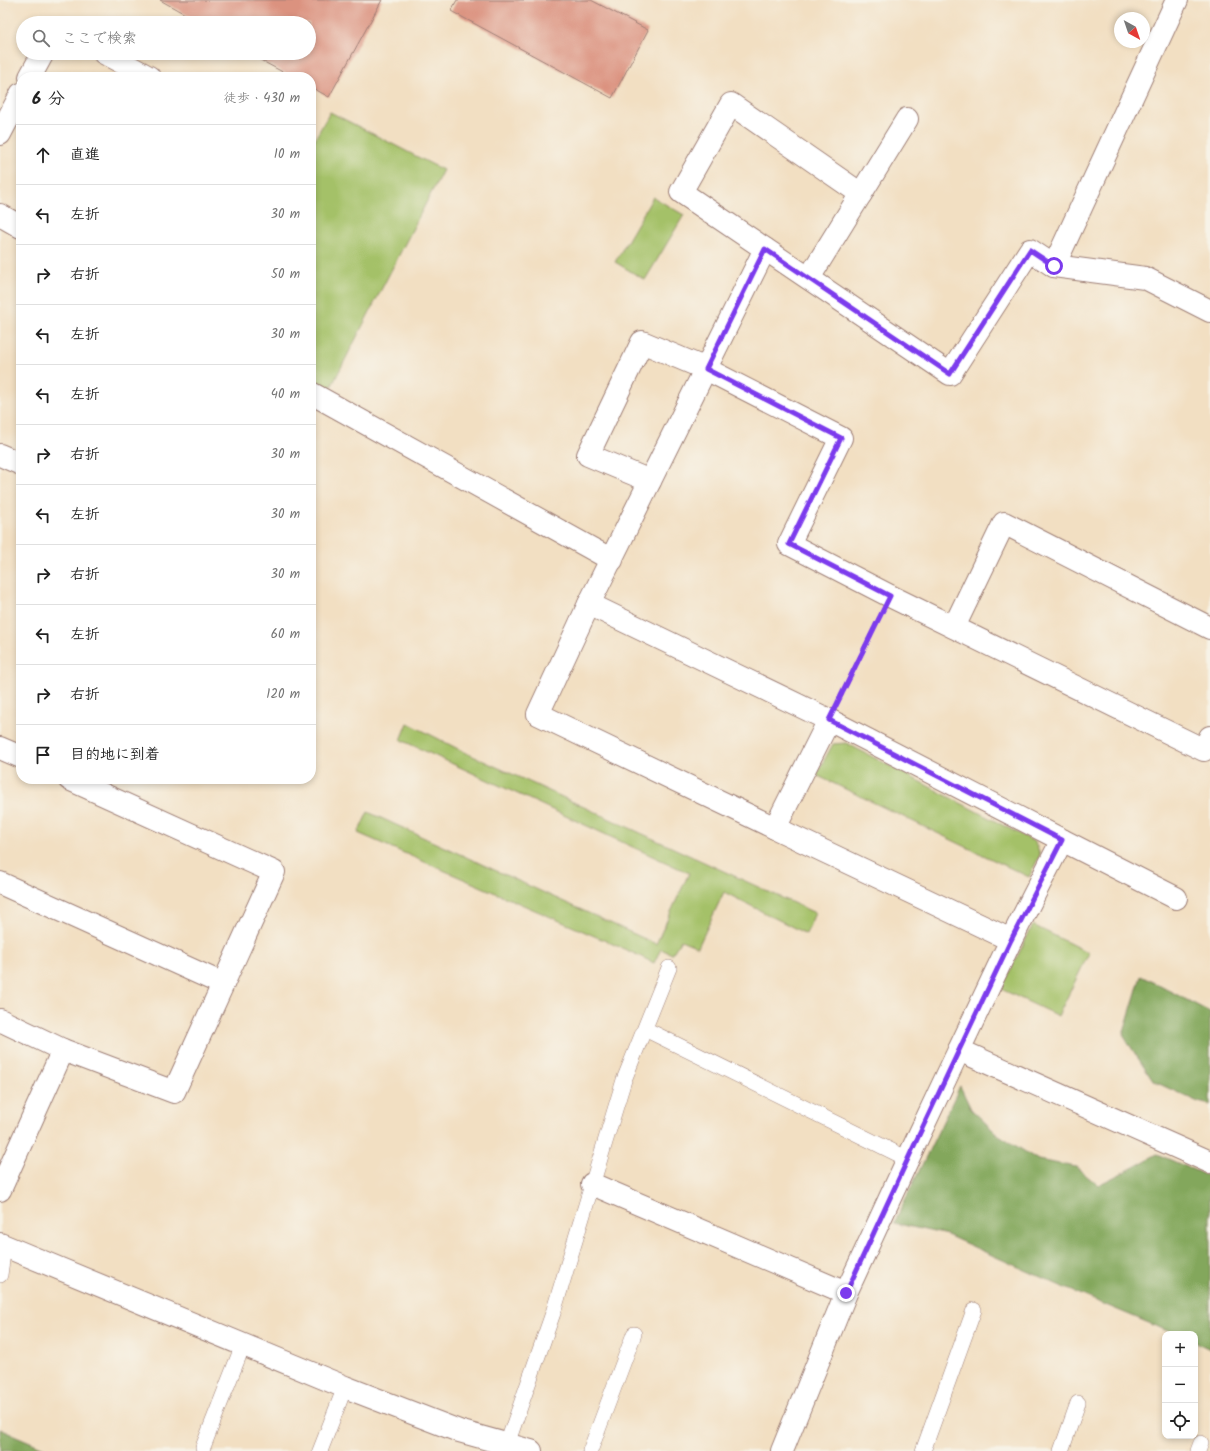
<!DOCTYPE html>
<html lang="ja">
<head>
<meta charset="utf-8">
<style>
  body { margin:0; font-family:Kalam,"Klee One",sans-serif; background:#f2f2f2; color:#222 }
  .controls { position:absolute; right:12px; bottom:12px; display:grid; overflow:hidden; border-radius:8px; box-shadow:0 2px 6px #0003 }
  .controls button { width:36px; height:36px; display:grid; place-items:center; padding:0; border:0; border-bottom:1px solid #e0e0e0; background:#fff; color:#222; font:20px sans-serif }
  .compass { position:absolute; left:1114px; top:12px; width:36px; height:36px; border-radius:50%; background:#fff; box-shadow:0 2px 6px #0003; rotate:140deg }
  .stop { position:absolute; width:12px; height:12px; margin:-9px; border:3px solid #7c3aed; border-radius:50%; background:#fff }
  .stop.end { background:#7c3aed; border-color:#fff; box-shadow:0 1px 4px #0008 }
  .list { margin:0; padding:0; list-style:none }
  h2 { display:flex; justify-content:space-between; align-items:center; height:52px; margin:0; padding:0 16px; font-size:17px }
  h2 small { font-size:13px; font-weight:400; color:#767676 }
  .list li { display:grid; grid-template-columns:26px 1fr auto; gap:12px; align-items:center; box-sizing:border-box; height:60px; padding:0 16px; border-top:1px solid #e0e0e0 }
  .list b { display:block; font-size:15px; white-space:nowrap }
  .list em { font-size:13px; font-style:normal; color:#767676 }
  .icon { flex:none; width:22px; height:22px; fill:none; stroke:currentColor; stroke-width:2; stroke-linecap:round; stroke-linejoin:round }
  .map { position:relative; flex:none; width:1210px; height:1451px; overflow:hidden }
  .search { position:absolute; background:#fff; box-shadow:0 2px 6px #0003; left:16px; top:16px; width:300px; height:44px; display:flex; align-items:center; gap:10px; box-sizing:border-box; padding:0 14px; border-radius:22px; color:#767676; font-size:15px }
  .panel { position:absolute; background:#fff; box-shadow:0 2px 6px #0003; left:16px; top:72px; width:300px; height:712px; border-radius:16px }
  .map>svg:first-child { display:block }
</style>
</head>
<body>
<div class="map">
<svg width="1210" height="1451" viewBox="0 0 1210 1451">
  <rect width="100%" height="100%" fill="#f7f3e8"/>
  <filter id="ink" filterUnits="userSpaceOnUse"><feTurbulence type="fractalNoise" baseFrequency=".025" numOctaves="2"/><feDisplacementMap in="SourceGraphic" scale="8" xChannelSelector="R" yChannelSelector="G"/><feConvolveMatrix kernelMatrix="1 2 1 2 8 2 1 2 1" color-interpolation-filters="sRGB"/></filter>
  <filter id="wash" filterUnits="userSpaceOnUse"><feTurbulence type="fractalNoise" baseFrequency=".012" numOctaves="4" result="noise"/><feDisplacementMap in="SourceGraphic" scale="16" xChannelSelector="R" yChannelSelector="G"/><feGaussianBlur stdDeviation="0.9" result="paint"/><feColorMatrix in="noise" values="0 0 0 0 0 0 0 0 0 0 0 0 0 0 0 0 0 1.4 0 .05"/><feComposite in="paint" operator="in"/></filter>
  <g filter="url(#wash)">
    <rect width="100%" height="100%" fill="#f2dfc2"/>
    <!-- green -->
    <g fill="#a4c168" stroke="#77704a">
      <polygon points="330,112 443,170 329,391 311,380 311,146"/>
      <polygon points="653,197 684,215 645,280 615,262"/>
      <polygon points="408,723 464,752 815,913 806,934 724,892 698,947 681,940 672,954 661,949 654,963 631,952 358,833 368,812 656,944 689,873 401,740"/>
      <polygon points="846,743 1035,842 1040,855 1029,877 816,775 833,744"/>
      <polygon points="1033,925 1089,953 1058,1016 1001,989"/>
    </g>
    <!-- forest -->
    <g fill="#83a75c" stroke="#666344">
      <polygon points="1141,976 1210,1012 1210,1105 1198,1102 1153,1081 1123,1035"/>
      <polygon points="960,1086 971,1109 996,1133 1038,1160 1076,1167 1098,1185 1134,1167 1157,1154 1210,1177 1210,1349 1195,1342 1195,1334 1175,1334 1063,1287 947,1235 894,1223"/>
      <polygon points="0,1429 51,1451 0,1451"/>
    </g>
    <g id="blocks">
      <!-- building -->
      <g fill="#db927f">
        <polygon points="160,0 382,0 329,97 311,87 311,77 292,77 251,55 252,53 309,53 309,23 201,23"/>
        <polygon points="457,0 591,0 648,30 612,98 451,11"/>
      </g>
    </g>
  </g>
  <g filter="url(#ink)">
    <use href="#blocks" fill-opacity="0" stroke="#9e7f76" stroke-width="1"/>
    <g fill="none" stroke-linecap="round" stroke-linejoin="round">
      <!-- service casing -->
      <g stroke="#9e7f76" stroke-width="16">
        <g id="service">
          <polyline points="645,1029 908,1159"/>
          <polyline points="0,1275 4,1246"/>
          <polyline points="507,1444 553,1313 624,1080 669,968"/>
          <polyline points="203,1447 243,1345"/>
          <polyline points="320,1451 345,1387"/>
          <polyline points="590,1451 634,1334"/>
          <polyline points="923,1451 974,1310"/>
          <polyline points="1061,1451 1078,1403"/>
          <polyline points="1198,1451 1201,1443"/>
        </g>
      </g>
      <!-- pedestrian casing -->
      <g stroke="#9e7f76" stroke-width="24">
        <polyline id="pedestrian" points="311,393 612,560"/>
      </g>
      <!-- minor casing -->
      <g stroke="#9e7f76" stroke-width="24">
        <g id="minor">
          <polyline points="104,53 149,77"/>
          <polyline points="30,77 43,53"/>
          <polyline points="0,134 21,94"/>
          <polyline points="861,194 731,104 681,192 950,374 1030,250 1054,266 1145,278 1210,311"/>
          <polyline points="0,215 21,227"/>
          <polyline points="765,249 589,604 538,714 775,828 1011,940 959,1050 1210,1162"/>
          <polyline points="1054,266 1177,0"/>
          <polyline points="809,278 907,119"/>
          <polyline points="0,455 21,464"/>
          <polyline points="650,481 588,455 642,342 706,369 841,438 789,544 890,596 1204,750 1210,737"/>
          <polyline points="589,604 829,720 1062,840 1011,940"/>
          <polyline points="954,627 1004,523 1210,628"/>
          <polyline points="0,748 21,757"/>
          <polyline points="775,828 829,720"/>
          <polyline points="1062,840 1176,898"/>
          <polyline points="0,883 223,984"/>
          <polyline points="0,1020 63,1050 174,1092 274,872 69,779"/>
          <polyline points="592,1184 846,1293"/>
          <polyline points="0,1190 63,1050"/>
          <polyline points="0,1244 345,1387 459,1431 531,1451"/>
          <polyline points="782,1451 846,1293 919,1135 959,1050"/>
        </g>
      </g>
      <!-- path -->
      <polyline stroke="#9e7f76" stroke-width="2.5" stroke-dasharray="3 3" stroke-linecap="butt" points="841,696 879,618"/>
      <!-- service -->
      <use href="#service" stroke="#fff" stroke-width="15"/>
      <!-- pedestrian -->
      <use href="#pedestrian" stroke="#fff" stroke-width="22"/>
      <!-- minor -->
      <use href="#minor" stroke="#fff" stroke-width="22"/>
    </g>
  </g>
  <g fill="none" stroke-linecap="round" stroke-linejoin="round" filter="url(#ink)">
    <!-- route -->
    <polyline stroke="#7c3aed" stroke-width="5" points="846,1293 919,1135 1011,940 1062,840 829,720 890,596 789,544 841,438 706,369 765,249 950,374 1030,250 1054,266"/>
  </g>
</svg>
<div class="controls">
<button>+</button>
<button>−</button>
<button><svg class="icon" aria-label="locate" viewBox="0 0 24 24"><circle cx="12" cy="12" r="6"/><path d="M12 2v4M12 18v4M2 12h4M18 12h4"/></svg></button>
</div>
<svg class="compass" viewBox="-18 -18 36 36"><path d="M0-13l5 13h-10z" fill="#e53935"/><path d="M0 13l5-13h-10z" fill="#767676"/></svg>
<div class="stop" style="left:1054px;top:266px"></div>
<div class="stop end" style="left:846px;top:1293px"></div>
<div class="search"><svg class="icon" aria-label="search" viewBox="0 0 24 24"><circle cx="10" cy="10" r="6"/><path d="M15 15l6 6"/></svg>ここで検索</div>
<section class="panel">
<h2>6 分<small>徒歩 · 430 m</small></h2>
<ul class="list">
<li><svg class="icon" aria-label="ahead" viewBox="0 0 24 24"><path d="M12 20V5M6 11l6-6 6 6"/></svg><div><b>直進</b></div><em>10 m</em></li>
<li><svg class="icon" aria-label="left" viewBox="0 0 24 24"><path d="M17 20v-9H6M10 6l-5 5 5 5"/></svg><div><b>左折</b></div><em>30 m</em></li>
<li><svg class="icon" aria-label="right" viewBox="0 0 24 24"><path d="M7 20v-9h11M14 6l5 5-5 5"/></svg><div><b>右折</b></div><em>50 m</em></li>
<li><svg class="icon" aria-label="left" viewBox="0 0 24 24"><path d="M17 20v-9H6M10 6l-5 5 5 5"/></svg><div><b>左折</b></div><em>30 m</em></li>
<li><svg class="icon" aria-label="left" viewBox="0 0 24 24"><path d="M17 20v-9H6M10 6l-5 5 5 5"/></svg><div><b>左折</b></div><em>40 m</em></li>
<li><svg class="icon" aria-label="right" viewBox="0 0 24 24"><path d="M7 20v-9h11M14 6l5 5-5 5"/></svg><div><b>右折</b></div><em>30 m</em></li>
<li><svg class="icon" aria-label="left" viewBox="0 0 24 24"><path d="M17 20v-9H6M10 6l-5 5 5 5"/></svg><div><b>左折</b></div><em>30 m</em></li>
<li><svg class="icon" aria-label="right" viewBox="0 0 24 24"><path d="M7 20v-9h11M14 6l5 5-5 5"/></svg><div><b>右折</b></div><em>30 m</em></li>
<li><svg class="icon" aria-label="left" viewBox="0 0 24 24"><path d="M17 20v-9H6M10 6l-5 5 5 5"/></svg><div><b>左折</b></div><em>60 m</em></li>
<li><svg class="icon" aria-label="right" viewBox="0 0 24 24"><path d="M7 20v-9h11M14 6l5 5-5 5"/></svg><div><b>右折</b></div><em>120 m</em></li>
<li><svg class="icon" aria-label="arrive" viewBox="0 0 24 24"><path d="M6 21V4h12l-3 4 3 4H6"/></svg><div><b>目的地に到着</b></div></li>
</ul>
</section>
</div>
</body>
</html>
